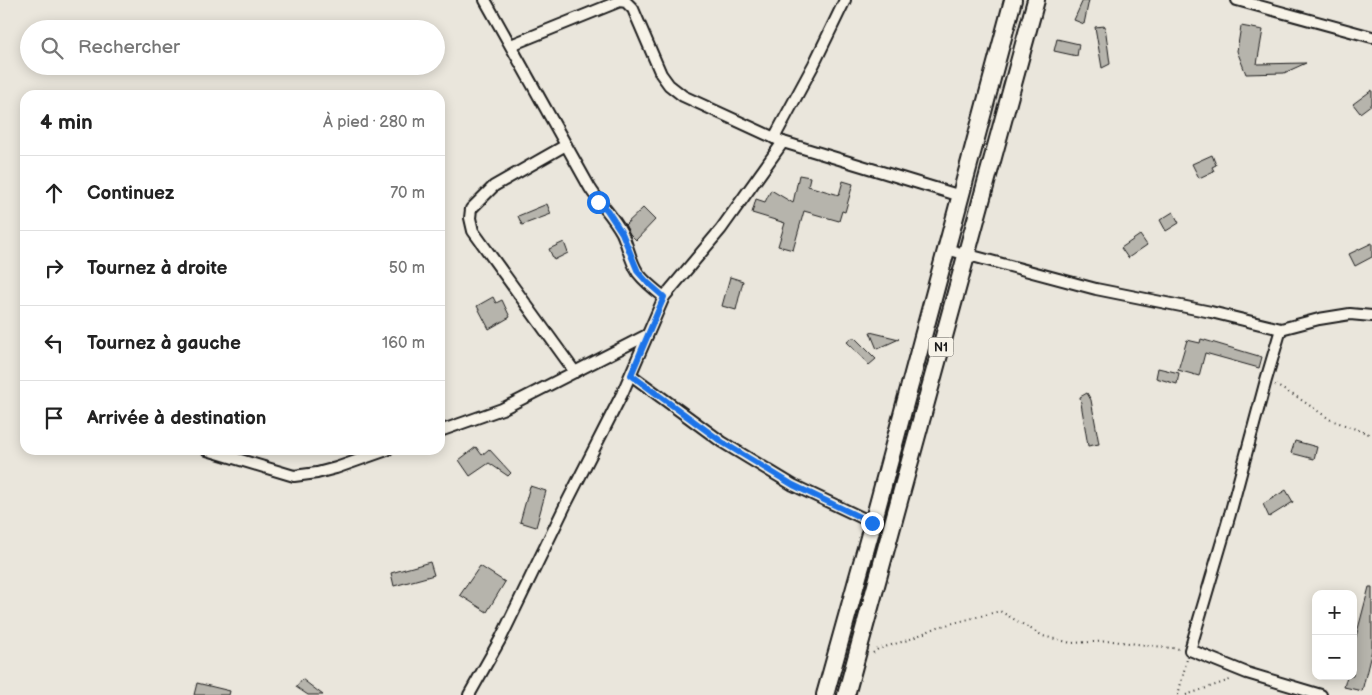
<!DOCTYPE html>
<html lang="fr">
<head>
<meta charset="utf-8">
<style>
  body { margin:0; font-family:"Balsamiq Sans",sans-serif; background:#f2f2f2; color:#222 }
  .controls { position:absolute; right:15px; bottom:15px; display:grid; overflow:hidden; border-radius:10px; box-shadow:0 2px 12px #0003 }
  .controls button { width:45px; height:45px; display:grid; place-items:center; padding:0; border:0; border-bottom:1px solid #e0e0e0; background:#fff; color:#222; font:25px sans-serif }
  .stop { position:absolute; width:15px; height:15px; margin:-11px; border:4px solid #1a73e8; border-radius:50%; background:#fff }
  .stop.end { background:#1a73e8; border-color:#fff; box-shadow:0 1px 5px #0008 }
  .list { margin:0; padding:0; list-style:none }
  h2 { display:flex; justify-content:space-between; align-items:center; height:65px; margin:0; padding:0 20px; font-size:21px }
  h2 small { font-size:16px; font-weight:400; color:#767676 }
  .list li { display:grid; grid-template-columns:32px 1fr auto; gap:15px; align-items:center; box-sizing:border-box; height:75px; padding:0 20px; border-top:1px solid #e0e0e0 }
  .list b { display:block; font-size:19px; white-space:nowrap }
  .list em { font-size:16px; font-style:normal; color:#767676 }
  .icon { flex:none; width:28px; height:28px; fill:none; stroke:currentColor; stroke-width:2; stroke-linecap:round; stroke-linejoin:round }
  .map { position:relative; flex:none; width:1372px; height:695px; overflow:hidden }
  .search { position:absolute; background:#fff; box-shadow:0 2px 12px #0003; left:20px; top:20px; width:425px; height:55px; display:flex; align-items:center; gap:12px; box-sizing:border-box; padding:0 18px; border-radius:28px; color:#767676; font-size:19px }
  .panel { position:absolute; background:#fff; box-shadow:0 2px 12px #0003; left:20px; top:90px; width:425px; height:365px; border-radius:15px }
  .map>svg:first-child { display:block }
</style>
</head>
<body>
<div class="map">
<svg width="1372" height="695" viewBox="0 0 1372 695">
  <rect width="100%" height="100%" fill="#eae6dc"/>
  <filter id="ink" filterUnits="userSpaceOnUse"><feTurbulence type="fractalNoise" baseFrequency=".02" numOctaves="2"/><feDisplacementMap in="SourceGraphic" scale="10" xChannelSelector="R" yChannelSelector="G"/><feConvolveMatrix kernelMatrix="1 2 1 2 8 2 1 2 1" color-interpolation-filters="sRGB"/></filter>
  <g filter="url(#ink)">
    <!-- building -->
    <g fill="#b6b4ac" stroke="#1c1c1c">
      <polygon points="1083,0 1089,0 1084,24 1074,20"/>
      <polygon points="1105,26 1110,64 1102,68 1095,27"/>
      <polygon points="1241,26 1263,30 1257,64 1306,63 1284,73 1246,74 1237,51"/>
      <polygon points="1057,39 1079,44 1077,56 1054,51"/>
      <polygon points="1372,90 1372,104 1360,113 1353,104"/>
      <polygon points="1212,155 1216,165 1212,167 1214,171 1199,178 1192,164"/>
      <polygon points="799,175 810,177 808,186 839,195 843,181 853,184 845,212 842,211 839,221 804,211 793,250 778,246 785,223 752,213 756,199 765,202 771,190 793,203"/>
      <polygon points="547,204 551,214 522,225 518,216"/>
      <polygon points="643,208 655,220 636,240 630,234 625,225"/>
      <polygon points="1173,212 1179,223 1166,231 1160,220"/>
      <polygon points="1140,235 1147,245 1128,258 1121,248"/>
      <polygon points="564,242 568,253 554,260 549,249"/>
      <polygon points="1372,243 1372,257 1355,266 1349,254"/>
      <polygon points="730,277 743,281 736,310 722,306"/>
      <polygon points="493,297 496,303 502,300 510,317 489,329 477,306"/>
      <polygon points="870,332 899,339 877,349"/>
      <polygon points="852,338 855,338 876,359 869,365 847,342"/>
      <polygon points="1201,339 1262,357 1259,368 1205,353 1199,376 1178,370 1187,340 1200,343"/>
      <polygon points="1158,368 1179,373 1177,384 1156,378"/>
      <polygon points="1087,393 1091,400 1099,444 1088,446 1080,397"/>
      <polygon points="1295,441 1317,447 1314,459 1291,453"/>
      <polygon points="476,447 482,455 489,449 511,473 508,476 489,463 470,476 459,460"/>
      <polygon points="530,486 546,491 536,527 520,522"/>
      <polygon points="1286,490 1293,502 1269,517 1263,504"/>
      <polygon points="430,562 434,575 394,586 391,573"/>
      <polygon points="480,566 505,582 487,612 460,595"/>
      <polygon points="1369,587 1372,587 1372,650 1362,691 1344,687 1347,676 1353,676 1353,648"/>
      <polygon points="302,679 323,695 308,695 296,687"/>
      <polygon points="197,683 230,691 229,695 194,695"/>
    </g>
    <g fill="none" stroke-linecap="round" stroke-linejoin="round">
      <!-- minor casing -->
      <g stroke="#1c1c1c" stroke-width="14">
        <g id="minor">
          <path d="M485,0L590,188C600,204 613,216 622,233C628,246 630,261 638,273C645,282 655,290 664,297"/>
          <polyline points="1237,0 1372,37"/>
          <polyline points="511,45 620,1 626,2 633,9 661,74 669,85 683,96 783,142"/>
          <polyline points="774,138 814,64 845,0"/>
          <polyline points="566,145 494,186 471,209 470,218 473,231 575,372"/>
          <polyline points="946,249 1096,289 1211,312 1281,329 1319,319 1350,314 1372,316"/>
          <polyline points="1281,329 1266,380 1230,514 1190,650 1247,673 1321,695"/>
          <polyline points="631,375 722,442 793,485 873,523"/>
          <polyline points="440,431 502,409 647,335"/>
          <polyline points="207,450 294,476 317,473 336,468 387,450"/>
          <polyline points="469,695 501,638 565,506 622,394 664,297 721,229 783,142 961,196"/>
        </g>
      </g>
      <!-- trunk casing -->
      <g stroke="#1c1c1c" stroke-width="20">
        <g id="trunk">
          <polyline points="825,695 873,523 1013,0"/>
          <polyline points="846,695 1036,0"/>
        </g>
      </g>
      <!-- path -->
      <g stroke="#1c1c1c" stroke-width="2" stroke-dasharray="1 4" stroke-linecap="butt">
        <polyline points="1275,385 1297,397 1331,420 1372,435"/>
        <polyline points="873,653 878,649 908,640 938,627 1000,611 1043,636 1071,643 1112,641 1180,649"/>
        <polyline points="1178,695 1187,659"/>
        <polyline points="1186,695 1233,679"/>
      </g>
      <!-- minor -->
      <use href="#minor" stroke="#f7f3e8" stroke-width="10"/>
      <!-- trunk -->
      <use href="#trunk" stroke="#f7f3e8" stroke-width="16"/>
    </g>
  </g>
  <g fill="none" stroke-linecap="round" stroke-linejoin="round" filter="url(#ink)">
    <!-- route -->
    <polyline stroke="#1a73e8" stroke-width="6" points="598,202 607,210 622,233 638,272 647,282 664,297 631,375 722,442 793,485 872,523"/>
  </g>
  <g text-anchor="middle" stroke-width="5" stroke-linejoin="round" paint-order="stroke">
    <!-- shield labels -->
    <rect fill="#f7f3e8" stroke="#5e5c59" stroke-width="1" x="928.5" y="337.5" width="25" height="19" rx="4"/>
    <g font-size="12" font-weight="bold" fill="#1c1c1c">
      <text x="941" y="351">N1</text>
    </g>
  </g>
</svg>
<div class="controls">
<button>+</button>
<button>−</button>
</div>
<div class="stop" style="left:598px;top:202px"></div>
<div class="stop end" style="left:872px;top:523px"></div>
<div class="search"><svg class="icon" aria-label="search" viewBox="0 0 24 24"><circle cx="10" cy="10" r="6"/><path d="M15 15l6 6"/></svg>Rechercher</div>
<section class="panel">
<h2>4 min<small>À pied · 280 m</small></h2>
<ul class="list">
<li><svg class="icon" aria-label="ahead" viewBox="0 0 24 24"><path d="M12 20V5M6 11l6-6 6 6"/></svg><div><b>Continuez</b></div><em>70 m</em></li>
<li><svg class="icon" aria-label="right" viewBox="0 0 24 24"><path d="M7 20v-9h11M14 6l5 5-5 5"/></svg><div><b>Tournez à droite</b></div><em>50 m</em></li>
<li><svg class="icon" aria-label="left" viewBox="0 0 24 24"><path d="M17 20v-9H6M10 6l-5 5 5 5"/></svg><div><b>Tournez à gauche</b></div><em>160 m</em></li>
<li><svg class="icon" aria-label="arrive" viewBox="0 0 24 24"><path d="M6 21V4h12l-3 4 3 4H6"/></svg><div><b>Arrivée à destination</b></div></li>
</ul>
</section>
</div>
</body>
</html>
